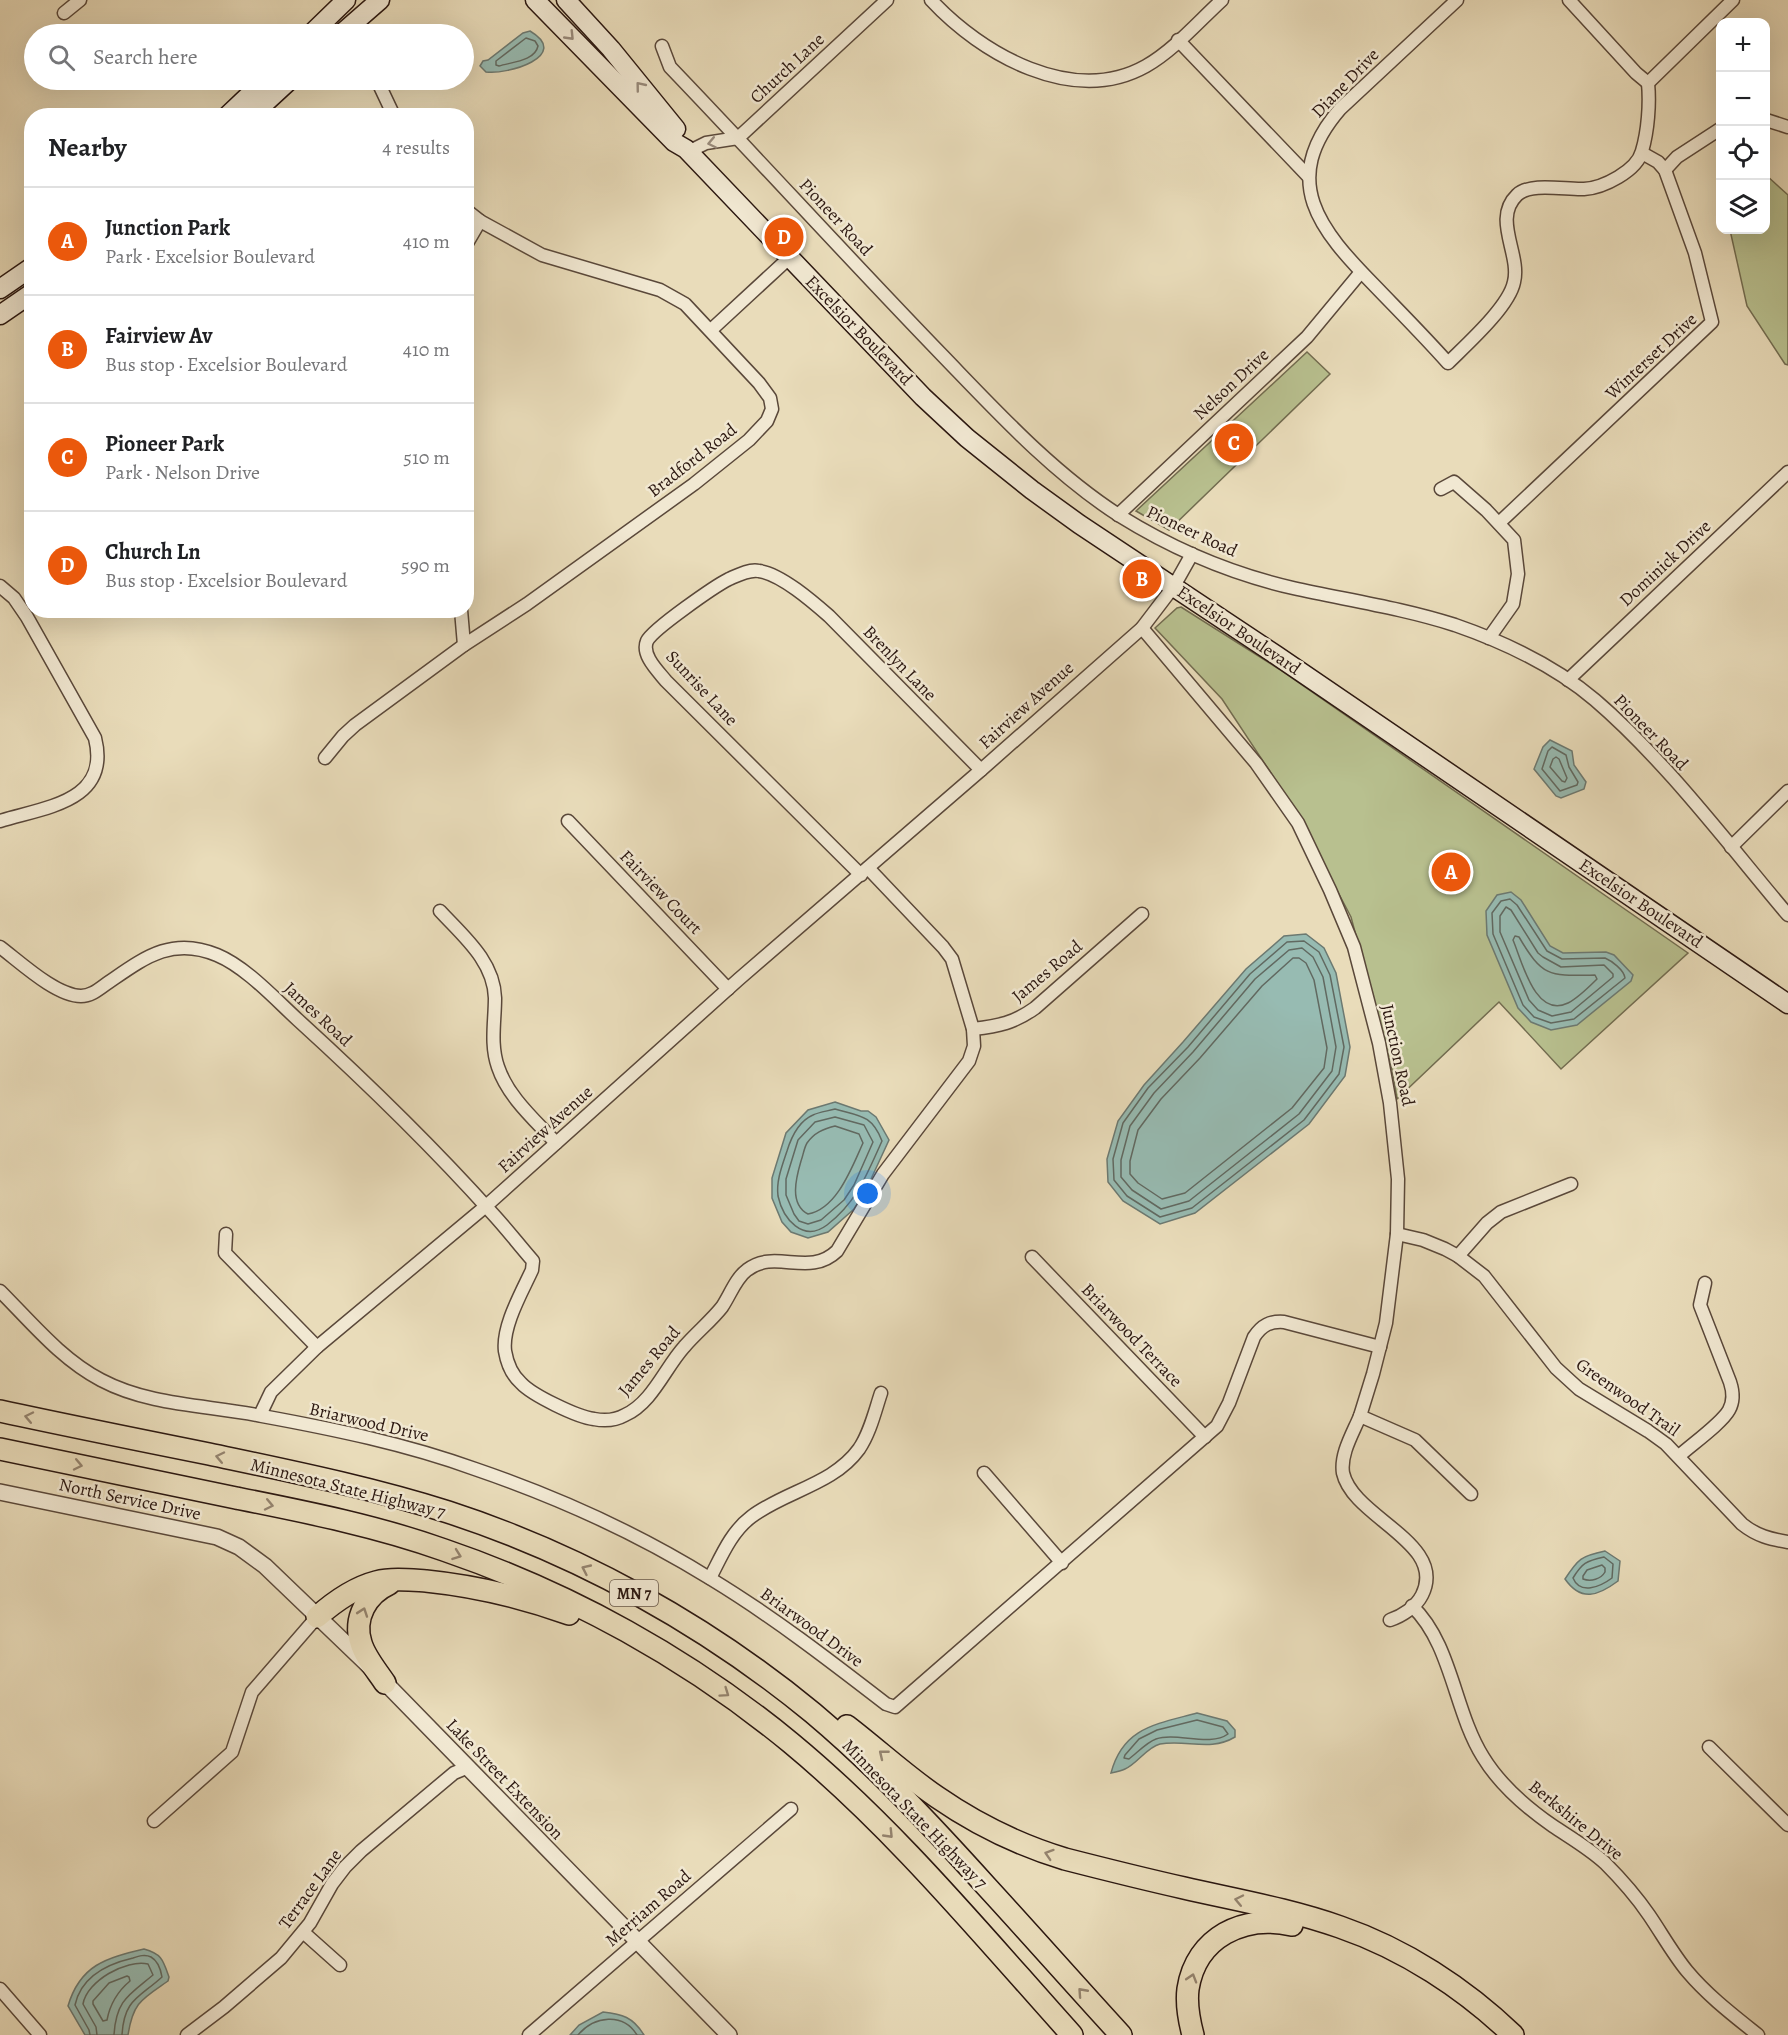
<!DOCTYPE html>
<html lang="en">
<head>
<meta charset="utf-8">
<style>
  body { margin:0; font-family:Alegreya,serif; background:#f2f2f2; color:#202124 }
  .controls { position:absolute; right:18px; top:18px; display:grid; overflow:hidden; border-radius:12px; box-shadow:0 6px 24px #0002 }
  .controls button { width:54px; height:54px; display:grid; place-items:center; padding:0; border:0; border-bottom:2px solid #e0e0e0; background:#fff; color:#202124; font:30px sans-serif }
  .you { position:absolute; left:868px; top:1194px; width:21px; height:21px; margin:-15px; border:4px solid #fff; border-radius:50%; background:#1a73e8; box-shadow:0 0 0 9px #1a73e833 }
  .badge { display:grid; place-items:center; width:39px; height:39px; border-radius:50%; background:#ea580c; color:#fff; font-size:20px; font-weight:700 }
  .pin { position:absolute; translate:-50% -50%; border:3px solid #fff; box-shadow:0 2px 6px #0006 }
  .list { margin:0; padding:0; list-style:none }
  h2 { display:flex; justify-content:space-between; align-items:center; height:78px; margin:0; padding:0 24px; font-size:26px }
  h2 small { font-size:20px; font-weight:400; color:#757577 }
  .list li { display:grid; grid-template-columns:39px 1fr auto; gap:18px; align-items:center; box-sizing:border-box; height:108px; padding:0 24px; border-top:2px solid #e0e0e0 }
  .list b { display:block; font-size:22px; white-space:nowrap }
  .list p { margin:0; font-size:20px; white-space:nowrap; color:#757577 }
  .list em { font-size:20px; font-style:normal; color:#757577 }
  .icon { flex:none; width:33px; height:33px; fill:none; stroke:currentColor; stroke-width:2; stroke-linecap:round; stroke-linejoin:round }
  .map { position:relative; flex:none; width:1788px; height:2035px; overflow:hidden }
  .search { position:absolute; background:#fff; box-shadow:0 6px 24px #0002; left:24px; top:24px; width:450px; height:66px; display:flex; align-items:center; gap:15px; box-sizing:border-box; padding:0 21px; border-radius:33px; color:#757577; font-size:22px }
  .panel { position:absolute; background:#fff; box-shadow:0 6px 24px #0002; left:24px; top:108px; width:450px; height:510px; border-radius:24px }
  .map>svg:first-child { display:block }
</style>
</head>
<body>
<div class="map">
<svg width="1788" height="2035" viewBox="0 0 1788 2035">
  <rect width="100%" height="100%" fill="#e9dcba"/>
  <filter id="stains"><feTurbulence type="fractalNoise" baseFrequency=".00333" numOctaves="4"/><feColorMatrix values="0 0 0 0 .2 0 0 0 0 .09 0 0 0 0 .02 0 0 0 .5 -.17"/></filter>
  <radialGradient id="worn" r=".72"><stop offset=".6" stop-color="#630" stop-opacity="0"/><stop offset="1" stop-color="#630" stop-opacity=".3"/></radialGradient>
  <!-- green -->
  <g fill="#b8c08f" stroke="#726c50" stroke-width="1.5">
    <polygon points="1766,175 1788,195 1788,365 1785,364 1747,306 1730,230 1766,230"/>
    <polygon points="1307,352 1330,374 1169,530 1136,511"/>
    <polygon points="1181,607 1279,669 1688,953 1561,1069 1499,1002 1397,1099 1392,1070 1351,917 1292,805 1222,699 1155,628 1177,608"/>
  </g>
  <!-- water -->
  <g fill="#97bbb2" stroke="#6c7971" stroke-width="1.5">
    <path d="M530,31C572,56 507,75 486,72L480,66L483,61L488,60L523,33Z"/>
    <polygon points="1550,740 1572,751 1574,765 1586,782 1584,789 1561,798 1556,796 1534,769 1543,747"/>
    <polygon points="1511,892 1521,900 1550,946 1563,953 1606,952 1614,955 1633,975 1631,981 1577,1025 1551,1030 1531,1022 1518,1008 1487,935 1486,911 1497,895"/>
    <polygon points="1306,934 1324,948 1336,973 1350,1047 1345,1076 1309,1124 1195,1213 1160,1224 1123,1201 1108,1182 1107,1159 1118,1121 1144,1085 1183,1042 1246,969 1284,936"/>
    <polygon points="835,1102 861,1111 868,1111 876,1117 889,1140 865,1192 854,1209 828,1232 808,1238 791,1232 782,1222 772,1198 772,1178 786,1133 808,1110"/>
    <path d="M1605,1551L1620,1561L1618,1581C1598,1596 1581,1602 1565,1579C1578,1559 1581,1556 1605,1551Z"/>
    <path d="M1197,1713L1227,1721L1235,1730V1737C1210,1752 1186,1739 1160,1744C1147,1747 1137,1764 1125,1769C1121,1771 1116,1772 1111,1773C1123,1727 1157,1724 1197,1713Z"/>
    <path d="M144,1949C162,1954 163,1960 169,1977L168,1981C142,1999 133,2002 128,2035H85L68,2006C80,1965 106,1958 144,1949Z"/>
    <path d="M603,2012C622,2014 633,2017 644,2035H570L579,2025Z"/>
  </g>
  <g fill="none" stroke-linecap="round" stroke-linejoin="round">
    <!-- shore -->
    <g stroke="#616961" stroke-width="1.5">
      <path d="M526,38L535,41L538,46C535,61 512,62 499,66L496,65V61Z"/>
      <polygon points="1552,747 1566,755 1569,767 1578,782 1577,785 1560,791 1542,769 1548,751"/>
      <polygon points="1556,757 1559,759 1567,778 1565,782 1562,781 1550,767 1553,759"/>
      <path d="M1510,899L1517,905L1547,951L1562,959L1605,958C1612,961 1624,970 1625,978L1574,1019L1551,1023L1534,1017L1523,1005L1493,934L1492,913L1501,901Z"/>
      <polygon points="1506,907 1511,910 1538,953 1543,957 1561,967 1604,965 1613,974 1613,977 1571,1012 1552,1016 1538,1010 1529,1000 1500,932 1500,916"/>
      <path d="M1515,936L1519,937C1543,978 1550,976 1595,975L1597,979C1589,987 1578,998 1568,1003C1535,1019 1522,961 1513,940Z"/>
      <polygon points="1304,941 1319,952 1330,975 1344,1047 1339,1074 1304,1120 1192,1208 1160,1217 1127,1196 1114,1180 1113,1159 1123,1123 1148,1088 1188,1047 1250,974 1287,942"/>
      <polygon points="1302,948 1313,957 1323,977 1336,1047 1332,1071 1299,1114 1189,1201 1161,1209 1132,1190 1121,1177 1121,1160 1130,1126 1154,1093 1193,1052 1255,979 1289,950"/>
      <polygon points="1293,958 1299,958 1306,963 1314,980 1327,1048 1324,1068 1292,1108 1185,1193 1162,1199 1138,1183 1130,1174 1130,1161 1138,1130 1161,1099 1200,1058 1262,986"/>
      <path d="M835,1109C860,1116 872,1115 882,1141C867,1174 857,1202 827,1225C803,1243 783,1219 778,1196C776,1181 782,1166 787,1151C791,1138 799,1121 813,1115C819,1112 828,1111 835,1109Z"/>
      <polygon points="835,1117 864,1125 873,1142 854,1185 844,1200 821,1220 808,1224 799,1221 794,1214 786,1195 786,1179 798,1140 815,1122"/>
      <path d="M835,1126L859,1134L863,1143C852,1167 837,1209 808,1214C789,1204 796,1178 801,1161C803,1156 804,1148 807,1143C814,1133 823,1129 835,1126Z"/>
      <path d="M1604,1557L1613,1564L1612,1578C1600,1587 1580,1595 1573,1578C1582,1563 1586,1561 1604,1557Z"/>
      <path d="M1602,1565L1605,1568V1572C1601,1579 1591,1582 1583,1579V1576L1587,1570Z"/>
      <path d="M1197,1720L1223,1727L1228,1734C1210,1747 1176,1732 1156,1739C1147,1742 1137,1753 1129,1759L1124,1758L1125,1755L1139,1739L1157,1730Z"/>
      <path d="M127,1976L129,1977L130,1981C118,1991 110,2004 107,2020L103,2021L93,2004V2001L109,1983Z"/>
      <path d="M90,2035L89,2030L75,2005C81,1977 107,1964 133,1958C139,1956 145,1954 151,1957C158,1961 161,1971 162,1977C139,1998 124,1999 122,2035"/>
      <path d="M97,2035L96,2027L83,2004C87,1981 126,1959 148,1964L153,1975C129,1995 116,2000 114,2035"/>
      <path d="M578,2035C594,2016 623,2012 637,2035"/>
    </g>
    <!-- minor casing -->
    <g stroke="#5a483a" stroke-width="15">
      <g id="minor">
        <path d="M931,0C981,54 1073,107 1146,66C1174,50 1198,22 1222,0"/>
        <path d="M1457,0L1340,109C1278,181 1320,230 1375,286C1399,311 1424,336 1448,363C1466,345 1509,307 1514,282C1521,254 1492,219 1517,195C1530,182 1566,190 1584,189C1603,188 1637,171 1642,151C1648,131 1650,103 1648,83"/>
        <polyline points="1569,0 1636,73 1648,83"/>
        <polyline points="64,13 80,0"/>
        <polyline points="1178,40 1308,176"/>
        <path d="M662,46L670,67C762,163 851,261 943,356C998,413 1053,473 1120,516C1173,549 1232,574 1293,588C1347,600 1402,608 1455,625C1504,642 1555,666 1595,700C1665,760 1728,844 1788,915"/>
        <polyline points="377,80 394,116"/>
        <polyline points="1648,83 1733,0"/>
        <polyline points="1766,120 1788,127"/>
        <polyline points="688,152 706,143 738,138 887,0"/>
        <polyline points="1665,170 1677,157 1720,129"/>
        <polyline points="466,245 480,221"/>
        <polyline points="711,330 789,258"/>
        <polyline points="1441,489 1454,482 1486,510 1514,540 1518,574 1513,604 1489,638"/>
        <polyline points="1118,515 1307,337 1361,272"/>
        <polyline points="1499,523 1712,322 1695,253 1665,170 1658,162 1642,153"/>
        <path d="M0,586L14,598L27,617L95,738C111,802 45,807 0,821"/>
        <polyline points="461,610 464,645"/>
        <polyline points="1142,628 1256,763 1298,823 1330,890 1354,947 1379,1043 1390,1103 1398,1179 1397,1234 1386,1323 1373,1374 1360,1416 1415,1440 1471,1494"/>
        <polyline points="1568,680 1788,472"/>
        <polyline points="325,758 343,736 355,725 464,645 527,604 694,484 749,440 767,421 772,409 770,398 759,383 685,304 660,290 542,255 480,221 466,210"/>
        <polyline points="568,821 728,989"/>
        <polyline points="1731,847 1788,791"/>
        <path d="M861,875L666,681C658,671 641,655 647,641C653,629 715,586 729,579C738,575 749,569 759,571C781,574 813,602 829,616L981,770"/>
        <path d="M440,911C463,936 494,961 495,998C495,1022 490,1044 498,1067C508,1097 535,1120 556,1143"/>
        <path d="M0,947C20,962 56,996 81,996C92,996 100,988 109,982C144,958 172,936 217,955C246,967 275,999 298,1020C365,1081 431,1145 492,1213C506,1228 519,1245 533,1261L532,1270C522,1292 502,1326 505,1351C507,1363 512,1375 521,1383C532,1395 577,1417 594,1419C604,1421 616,1420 625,1415C652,1403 665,1368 684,1347C696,1333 711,1321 722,1307C730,1295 736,1278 747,1270C775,1248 809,1278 837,1251L883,1174L969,1061L974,1046L973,1029L952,959L943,947L868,868"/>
        <path d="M973,1029C999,1026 1014,1023 1035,1008L1142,914"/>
        <polyline points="226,1234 225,1253 317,1347"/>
        <path d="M1397,1234L1423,1240L1445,1249L1458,1256L1484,1276L1556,1368L1579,1389L1648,1431L1666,1444L1742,1524C1757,1536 1770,1539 1788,1542"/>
        <polyline points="1458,1256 1487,1223 1501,1212 1571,1184"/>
        <polyline points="1032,1257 1205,1437"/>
        <path d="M0,1291C32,1323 61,1359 101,1380C150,1406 208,1405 262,1416C333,1429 406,1444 475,1469C557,1497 637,1533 711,1579C772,1616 829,1660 886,1704L895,1707L1217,1426L1229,1403L1254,1337C1262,1325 1270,1321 1284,1322L1380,1347"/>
        <polyline points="260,1415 271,1392 317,1347 486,1206 739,979 981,770 1142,628 1174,586 1192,554"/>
        <path d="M1360,1416C1353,1433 1340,1454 1343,1473C1353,1518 1448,1543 1422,1595C1416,1607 1402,1616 1390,1620"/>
        <path d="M1679,1456C1691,1445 1722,1423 1729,1410C1734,1401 1733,1391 1730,1382L1700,1305L1705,1283"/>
        <polyline points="984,1473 1062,1563"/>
        <path d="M710,1578C721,1557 731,1532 751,1517C785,1491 833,1485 859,1449C870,1433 875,1411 881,1393"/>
        <path d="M1412,1606C1452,1644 1454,1711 1483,1757C1500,1785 1527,1808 1553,1826C1571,1838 1590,1849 1605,1863C1621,1879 1636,1896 1649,1915C1662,1934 1673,1954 1687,1971C1708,1996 1733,2015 1758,2035"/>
        <polyline points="1709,1747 1788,1825"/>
        <polyline points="154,1821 232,1752 252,1692 317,1617"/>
        <polyline points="303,1932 340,1965"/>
        <polyline points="0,1989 40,2035"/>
        <polyline points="187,2035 224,2007 281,1958 310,1923 332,1884 345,1867 361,1851 454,1773 466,1768"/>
        <polyline points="529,2035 791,1809"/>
      </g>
    </g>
    <!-- tertiary casing -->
    <g stroke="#5a483a" stroke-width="18">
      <polyline id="tertiary" points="0,1492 217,1537 239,1547 265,1566 364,1661 729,2035"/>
    </g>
    <!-- secondary casing -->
    <g stroke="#2b1710" stroke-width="21">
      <g id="secondary">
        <polyline points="535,0 674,142 686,149 923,397 967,438 1032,490 1079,524 1276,655 1788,1004"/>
        <polyline points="566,0 611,49 676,129"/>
        <polyline points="311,34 346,0"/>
        <polyline points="341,34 380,0"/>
        <polyline points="227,116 265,80"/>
        <polyline points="251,116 290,80"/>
        <polyline points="0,289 32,267"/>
        <polyline points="0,315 32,293"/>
      </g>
    </g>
    <!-- trunk casing -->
    <g stroke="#2b1710" stroke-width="24">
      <g id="trunk">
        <path d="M0,1411C69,1426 139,1440 209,1454C289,1471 369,1487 448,1512C580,1555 706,1625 813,1713C876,1766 932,1826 987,1887C1032,1936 1076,1986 1121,2035"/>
        <path d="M0,1449C79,1465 157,1482 236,1498C306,1512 377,1526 444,1550C570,1593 689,1659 791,1743C895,1829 982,1935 1072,2035"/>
        <path d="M317,1617C334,1602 353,1588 376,1582C392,1578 410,1580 426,1581C475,1586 522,1597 569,1614"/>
        <path d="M385,1683C377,1671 365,1657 361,1643C353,1618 367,1594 389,1584"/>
        <path d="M847,1726C877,1749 906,1776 937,1797C976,1824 1019,1845 1065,1859C1104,1869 1144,1879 1184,1888C1236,1900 1289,1909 1340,1927C1404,1949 1464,1988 1513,2035"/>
        <path d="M1193,2035C1189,2020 1186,2005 1188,1989C1196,1937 1244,1914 1292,1925"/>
      </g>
    </g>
    <!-- minor -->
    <use href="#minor" stroke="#f1e8d2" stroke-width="12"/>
    <!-- tertiary -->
    <use href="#tertiary" stroke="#f1e8d2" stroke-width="15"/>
    <!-- secondary -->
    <use href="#secondary" stroke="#f1e8d2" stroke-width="18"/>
    <!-- trunk -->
    <use href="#trunk" stroke="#e9dcba" stroke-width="21"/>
  </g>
  <!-- one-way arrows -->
  <defs><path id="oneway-chevron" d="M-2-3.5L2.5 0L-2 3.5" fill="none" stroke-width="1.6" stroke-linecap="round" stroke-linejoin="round" transform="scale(1.5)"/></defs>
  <g stroke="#988a7b">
    <use href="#oneway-chevron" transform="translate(570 36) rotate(46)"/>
    <use href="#oneway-chevron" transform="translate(640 86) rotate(-129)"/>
    <use href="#oneway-chevron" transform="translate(712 143) rotate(168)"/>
  </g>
  <g stroke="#94836e">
    <use href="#oneway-chevron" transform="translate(29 1417) rotate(-168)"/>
    <use href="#oneway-chevron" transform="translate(220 1457) rotate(-168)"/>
    <use href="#oneway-chevron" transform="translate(78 1465) rotate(12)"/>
    <use href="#oneway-chevron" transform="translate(269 1505) rotate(12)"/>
    <use href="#oneway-chevron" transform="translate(457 1555) rotate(20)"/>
    <use href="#oneway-chevron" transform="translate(586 1569) rotate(-155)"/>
    <use href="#oneway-chevron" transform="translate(363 1612) rotate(-71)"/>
    <use href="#oneway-chevron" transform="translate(725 1693) rotate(35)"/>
    <use href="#oneway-chevron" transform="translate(883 1754) rotate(-141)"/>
    <use href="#oneway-chevron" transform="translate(889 1834) rotate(46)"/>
    <use href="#oneway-chevron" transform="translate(1049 1854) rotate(-162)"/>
    <use href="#oneway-chevron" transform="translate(1239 1900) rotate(-168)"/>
    <use href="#oneway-chevron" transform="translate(1192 1978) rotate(-73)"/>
    <use href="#oneway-chevron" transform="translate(1082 1992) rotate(-132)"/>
  </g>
  <g text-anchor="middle" stroke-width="5" stroke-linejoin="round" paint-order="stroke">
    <!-- shield labels -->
    <rect fill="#f1e8d2" stroke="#66564a" stroke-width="1.5" x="610" y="1580" width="48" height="26" rx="4.5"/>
    <g font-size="16" font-weight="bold" fill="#2b1710">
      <text x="634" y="1599">MN 7</text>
    </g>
    <!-- street labels -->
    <g font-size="18" fill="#2b1710" stroke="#f1e8d2">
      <text transform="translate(787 68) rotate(-43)" y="6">Church Lane</text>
      <text transform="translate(1345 83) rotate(-46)" y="6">Diane Drive</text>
      <text transform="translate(836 217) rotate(47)" y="6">Pioneer Road</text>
      <text transform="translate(859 330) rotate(46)" y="6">Excelsior Boulevard</text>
      <text transform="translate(1651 356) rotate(-43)" y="6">Winterset Drive</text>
      <text transform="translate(1231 384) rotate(-43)" y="6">Nelson Drive</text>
      <text transform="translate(692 460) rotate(-38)" y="6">Bradford Road</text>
      <text transform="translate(1192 531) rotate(25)" y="6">Pioneer Road</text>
      <text transform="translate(1665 563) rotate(-43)" y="6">Dominick Drive</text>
      <text transform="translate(1239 630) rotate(34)" y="6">Excelsior Boulevard</text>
      <text transform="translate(900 663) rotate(46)" y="6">Brenlyn Lane</text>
      <text transform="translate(702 688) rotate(47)" y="6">Sunrise Lane</text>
      <text transform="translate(1026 705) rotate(-42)" y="6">Fairview Avenue</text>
      <text transform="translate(1651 732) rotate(46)" y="6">Pioneer Road</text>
      <text transform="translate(661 892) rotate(46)" y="6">Fairview Court</text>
      <text transform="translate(1641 903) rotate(34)" y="6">Excelsior Boulevard</text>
      <text transform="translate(1047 971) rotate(-40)" y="6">James Road</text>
      <text transform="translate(318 1014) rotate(43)" y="6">James Road</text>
      <text transform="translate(1398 1055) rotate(78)" y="6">Junction Road</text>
      <text transform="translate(545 1129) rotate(-42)" y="6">Fairview Avenue</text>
      <text transform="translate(1132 1335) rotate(46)" y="6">Briarwood Terrace</text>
      <text transform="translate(649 1361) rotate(-50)" y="6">James Road</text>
      <text transform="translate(1628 1397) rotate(35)" y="6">Greenwood Trail</text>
      <text transform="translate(369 1422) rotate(13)" y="6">Briarwood Drive</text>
      <text transform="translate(348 1488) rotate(14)" y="6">Minnesota State Highway 7</text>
      <text transform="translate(130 1499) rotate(12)" y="6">North Service Drive</text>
      <text transform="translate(812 1627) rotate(36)" y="6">Briarwood Drive</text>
      <text transform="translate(505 1779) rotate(46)" y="6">Lake Street Extension</text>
      <text transform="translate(915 1814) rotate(46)" y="6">Minnesota State Highway 7</text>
      <text transform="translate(1576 1820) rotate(39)" y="6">Berkshire Drive</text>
      <text transform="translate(310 1889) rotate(-54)" y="6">Terrace Lane</text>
      <text transform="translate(648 1908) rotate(-41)" y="6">Merriam Road</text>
    </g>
  </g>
  <rect width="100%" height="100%" filter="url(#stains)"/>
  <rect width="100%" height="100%" fill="url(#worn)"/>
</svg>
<div class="controls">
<button>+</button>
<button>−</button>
<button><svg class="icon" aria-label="locate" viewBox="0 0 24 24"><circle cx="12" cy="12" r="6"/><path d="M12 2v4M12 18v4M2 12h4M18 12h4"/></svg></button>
<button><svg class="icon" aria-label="layers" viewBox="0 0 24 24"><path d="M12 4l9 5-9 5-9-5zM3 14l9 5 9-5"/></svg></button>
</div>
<div class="you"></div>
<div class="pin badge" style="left:1451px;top:872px">A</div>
<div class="pin badge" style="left:1142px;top:579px">B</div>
<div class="pin badge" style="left:1234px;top:443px">C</div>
<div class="pin badge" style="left:784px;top:237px">D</div>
<div class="search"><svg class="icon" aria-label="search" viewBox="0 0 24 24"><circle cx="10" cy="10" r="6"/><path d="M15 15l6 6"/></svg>Search here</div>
<section class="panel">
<h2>Nearby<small>4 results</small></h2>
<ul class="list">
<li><span class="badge">A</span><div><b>Junction Park</b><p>Park · Excelsior Boulevard</p></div><em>410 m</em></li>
<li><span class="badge">B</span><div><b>Fairview Av</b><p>Bus stop · Excelsior Boulevard</p></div><em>410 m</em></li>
<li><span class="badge">C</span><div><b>Pioneer Park</b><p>Park · Nelson Drive</p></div><em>510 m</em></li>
<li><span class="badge">D</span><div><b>Church Ln</b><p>Bus stop · Excelsior Boulevard</p></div><em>590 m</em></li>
</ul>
</section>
</div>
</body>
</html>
